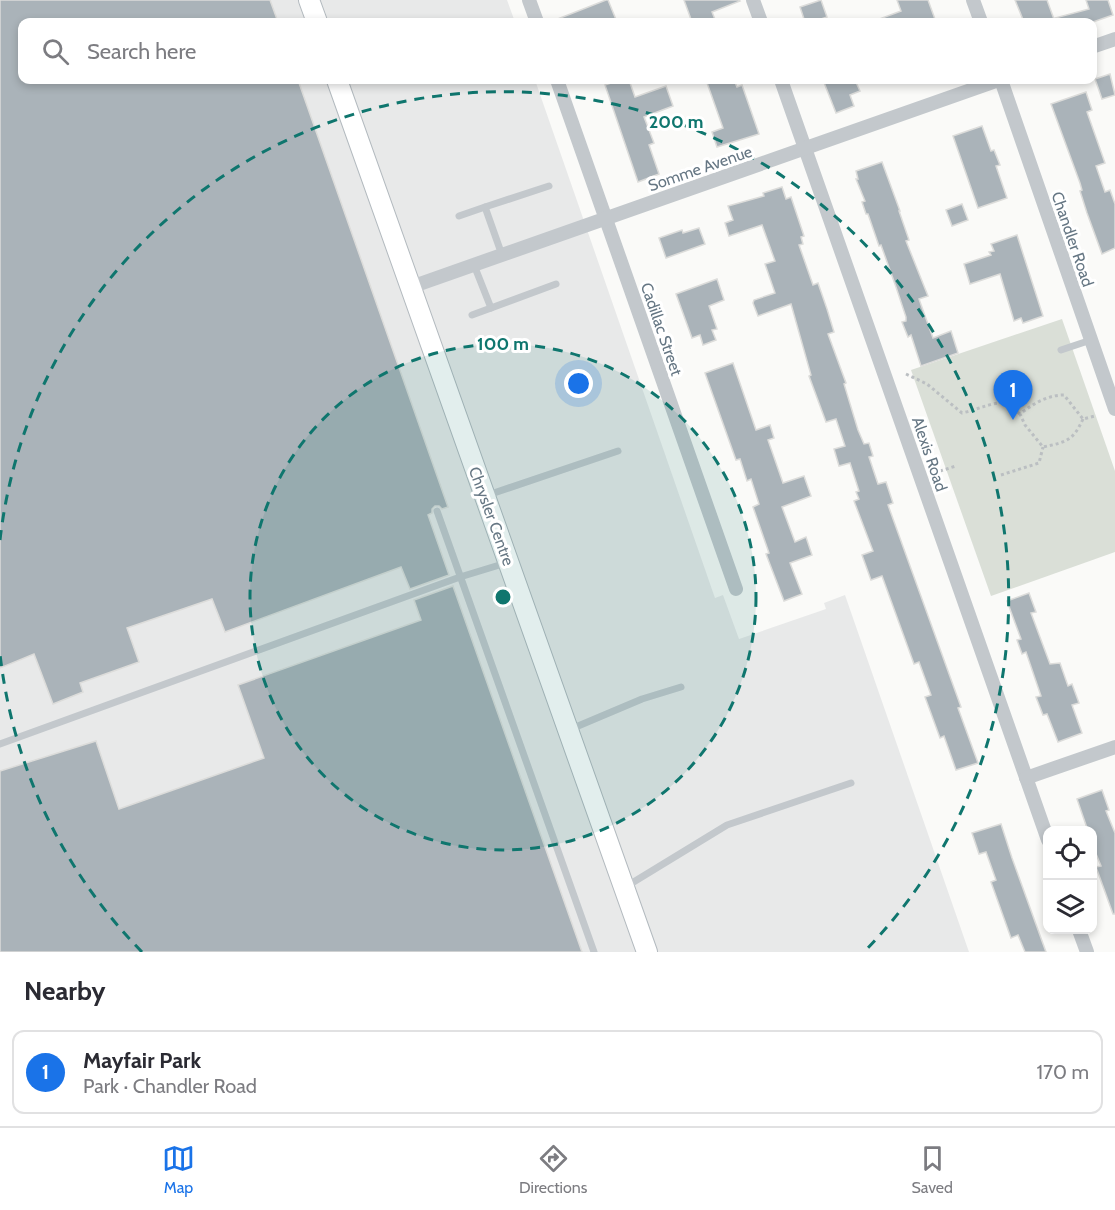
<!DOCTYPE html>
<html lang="en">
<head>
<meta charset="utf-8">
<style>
  body { margin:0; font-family:Cabin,sans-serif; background:#f2f2f3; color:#2b2b33 }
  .controls { position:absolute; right:18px; bottom:18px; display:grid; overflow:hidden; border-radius:12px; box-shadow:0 3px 9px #0003 }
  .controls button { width:54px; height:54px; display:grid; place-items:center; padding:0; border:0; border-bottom:2px solid #e1e1e2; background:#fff; color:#2b2b33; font:30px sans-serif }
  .you { position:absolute; left:579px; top:384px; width:21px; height:21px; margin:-15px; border:4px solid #fff; border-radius:50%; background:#1a73e8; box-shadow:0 0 0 9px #1a73e833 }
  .badge { display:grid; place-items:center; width:39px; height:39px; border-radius:50%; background:#1a73e8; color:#fff; font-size:20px; font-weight:700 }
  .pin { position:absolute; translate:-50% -50px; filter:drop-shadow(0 2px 3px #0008) }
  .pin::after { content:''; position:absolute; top:32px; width:21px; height:18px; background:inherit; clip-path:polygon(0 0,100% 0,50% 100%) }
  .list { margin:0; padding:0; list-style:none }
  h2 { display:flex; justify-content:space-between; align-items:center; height:78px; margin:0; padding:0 24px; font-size:26px }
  h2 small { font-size:20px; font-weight:400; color:#7c7c81 }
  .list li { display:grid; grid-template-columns:39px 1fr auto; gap:18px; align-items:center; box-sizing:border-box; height:84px; margin:0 12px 12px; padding:0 12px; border:2px solid #e1e1e2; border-radius:12px }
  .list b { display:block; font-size:22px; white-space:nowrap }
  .list p { margin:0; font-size:20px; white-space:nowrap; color:#7c7c81 }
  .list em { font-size:20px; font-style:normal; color:#7c7c81 }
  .icon { flex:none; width:33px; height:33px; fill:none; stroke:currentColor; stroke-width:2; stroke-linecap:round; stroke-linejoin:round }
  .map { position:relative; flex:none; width:1115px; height:952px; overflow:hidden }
  .search { position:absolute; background:#fff; box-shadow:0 3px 9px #0003; left:18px; right:18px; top:18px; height:66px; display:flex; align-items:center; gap:15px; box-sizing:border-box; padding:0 21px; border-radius:12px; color:#7c7c81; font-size:22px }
  .sheet { height:174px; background:#fff }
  nav { display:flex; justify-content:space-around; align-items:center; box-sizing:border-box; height:84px; border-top:2px solid #e1e1e2; background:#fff; font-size:16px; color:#7c7c81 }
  nav a { display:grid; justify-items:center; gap:3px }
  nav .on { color:#1a73e8 }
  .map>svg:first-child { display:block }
</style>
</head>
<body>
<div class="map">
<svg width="1115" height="952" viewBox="0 0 1115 952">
  <rect width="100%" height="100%" fill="#fafaf8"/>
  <!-- built -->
  <polygon fill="#e8e9e9" points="0,0 507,0 515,22 22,22 22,80 535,80 715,598 723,595 739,639 826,609 824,603 845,595 969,952 0,952"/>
  <!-- green -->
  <polygon fill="#dadfd7" points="1062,319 1115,471 1115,552 991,596 911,370"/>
  <!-- building -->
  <g fill="#aab3b9" stroke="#dcdcda" stroke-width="1.5">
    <polygon points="0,0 270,0 278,22 22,22 22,80 298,80 448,507 442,509 439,506 435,506 432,509 432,513 428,515 449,575 410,589 401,567 225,632 212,599 127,628 139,662 80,683 83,692 53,704 34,654 0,668"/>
    <polygon points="606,0 608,0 617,22 550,22"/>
    <polygon points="684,0 739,0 740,1 712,12 716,22 692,22"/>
    <polygon points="821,0 827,17 812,22 805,22 800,7"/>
    <polygon points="897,0 928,0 936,22 875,22 874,21 901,11"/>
    <polygon points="1015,0 1047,0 1055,22 1055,18 1089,9 1086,0 1108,0 1113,15 1093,22 1024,22"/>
    <polygon points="1110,74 1115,95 1102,99 1095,79"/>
    <polygon points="620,80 629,80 635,97 666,86 673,106 644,117 654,143 649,145 659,174 638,182 605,85"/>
    <polygon points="706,80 734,80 737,87 742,85 759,134 717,147 712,132 723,128"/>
    <polygon points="823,80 855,80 860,91 850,95 854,106 836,113"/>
    <polygon points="1086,92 1092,110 1087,112 1105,163 1096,166 1105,192 1110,190 1115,204 1115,248 1102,254 1087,213 1080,191 1082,190 1080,183 1051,104"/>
    <polygon points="982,126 991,151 994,150 1000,165 996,166 1007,198 978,208 953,136"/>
    <polygon points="882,162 900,211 899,211 909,240 906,241 928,296 919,299 933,338 951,331 958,353 921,366 911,335 908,337 902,322 906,321 906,317 896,287 881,245 879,246 868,214 866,214 862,202 865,201 856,179 858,179 856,171"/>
    <polygon points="782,187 786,199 791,197 804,236 801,237 803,244 799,245 813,285 818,283 827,309 834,332 828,334 846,383 844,384 858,430 864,444 869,443 873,456 869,457 878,484 886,482 893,503 888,505 961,707 958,708 978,763 956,770 944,736 940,738 925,697 931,695 919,662 914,664 882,576 871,580 862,555 873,551 854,501 859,499 856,492 859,491 850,463 839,466 834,449 845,446 836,419 826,422 809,376 811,375 791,304 758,316 753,303 754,300 775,293 765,264 775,261 762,225 729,236 725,223 733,220 728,206 764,196 763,193"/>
    <polygon points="962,204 968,220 952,226 946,210"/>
    <polygon points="699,228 705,244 666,258 659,238 682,230 683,233"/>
    <polygon points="1017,235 1043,316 1023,323 1021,318 1014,321 1000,274 970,284 964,264 991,255 989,252 994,251 991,244"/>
    <polygon points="717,279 724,300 709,306 717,329 712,330 716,340 703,345 700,335 692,338 676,294"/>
    <polygon points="733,363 756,430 770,425 774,438 768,440 783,483 804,476 811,496 782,507 795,542 806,537 812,555 790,563 802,594 784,601 766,554 769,553 753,507 759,504 751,479 747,481 740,459 736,460 705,373"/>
    <polygon points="453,586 582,952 0,952 0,771 96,741 119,809 264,758 238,685 421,620 414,600"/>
    <polygon points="1029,593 1036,612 1031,613 1050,664 1060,663 1068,686 1072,684 1079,703 1072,705 1082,733 1058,742 1047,714 1043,715 1036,697 1041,696 1026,652 1022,654 1017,640 1021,639 1007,601"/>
    <polygon points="1102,790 1109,810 1106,811 1115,833 1115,914 1113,914 1096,867 1101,866 1092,844 1092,831 1088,831 1077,799"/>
    <polygon points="1001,824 1012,858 1046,952 1025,952 1018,935 1011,938 991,882 996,880 986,852 979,854 972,833"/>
  </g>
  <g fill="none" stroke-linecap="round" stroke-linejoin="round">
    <!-- secondary casing -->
    <g stroke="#b3babf" stroke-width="22">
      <g id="secondary">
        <polyline points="309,0 317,22"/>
        <polyline points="337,80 647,952"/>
      </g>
    </g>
    <!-- path -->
    <g stroke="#bbbfc2" stroke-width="3" stroke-dasharray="3 3" stroke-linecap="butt">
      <path d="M906,374L927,384L962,413C979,409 987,404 1005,402"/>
      <polyline points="1020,414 1005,402 1022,386"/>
      <path d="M1083,419C1073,441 1066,442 1043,447L1025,425L1020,414C1033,404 1047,395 1064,395L1083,419L1095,416"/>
      <polyline points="940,471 956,466"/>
      <polyline points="1001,475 1039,463 1043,447"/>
    </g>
    <!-- lane -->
    <g stroke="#c3c8cc" stroke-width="7">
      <polyline points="485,207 549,186"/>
      <polyline points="459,216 485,207 502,255"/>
      <polyline points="474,265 491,308"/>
      <polyline points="472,315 556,284"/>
      <polyline points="1061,350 1091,340"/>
      <polyline points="488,495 618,451"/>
      <polyline points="437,511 594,952"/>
      <polyline points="571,729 642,699 681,687"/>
      <polyline points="0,744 460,577 506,563"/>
      <polyline points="627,886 727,825 851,783"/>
    </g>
    <!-- street -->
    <g stroke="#c3c8cc" stroke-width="14">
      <polyline points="529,0 537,22"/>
      <polyline points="753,0 761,22"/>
      <polyline points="973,0 981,22"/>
      <polyline points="1092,47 1115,39"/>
      <polyline points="557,80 736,589"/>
      <polyline points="781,80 1048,840"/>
      <polyline points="1001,80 1115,409"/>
      <polyline points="411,287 999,80"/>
      <polyline points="1026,778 1115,747"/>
      <polyline points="1079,930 1087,952"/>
    </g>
    <!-- secondary -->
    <use href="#secondary" stroke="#fff" stroke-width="20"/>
  </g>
  <!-- distance rings -->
  <circle cx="503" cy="597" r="253" fill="#0f766e" fill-opacity=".12"/>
  <g fill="none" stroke="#0f766e" stroke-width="3" stroke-dasharray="10 8">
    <circle cx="503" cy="597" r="253"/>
    <path d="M142 952A506 506 0 0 1 0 654M0 540A506 506 0 1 1 864 952"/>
  </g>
  <g text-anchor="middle" stroke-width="6" stroke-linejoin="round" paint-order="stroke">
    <!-- street labels -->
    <g font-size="16" fill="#657683" stroke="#fff">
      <text transform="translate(700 168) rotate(-19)" y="6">Somme Avenue</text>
      <text transform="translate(1073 239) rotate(71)" y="6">Chandler Road</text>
      <text transform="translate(662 329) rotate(71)" y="6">Cadillac Street</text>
      <text transform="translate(930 454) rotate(71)" y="6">Alexis Road</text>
      <text transform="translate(492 516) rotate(70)" y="6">Chrysler Centre</text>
    </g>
  </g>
  <circle cx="503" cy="597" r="9" fill="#0f766e" stroke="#fff" stroke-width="3"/>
  <g font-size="18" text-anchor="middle" font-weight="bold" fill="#0f766e" stroke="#fff" stroke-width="6" stroke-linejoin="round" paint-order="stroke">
    <text x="676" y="128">200 m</text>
    <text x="503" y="350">100 m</text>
  </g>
</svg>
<div class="controls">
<button><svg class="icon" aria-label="locate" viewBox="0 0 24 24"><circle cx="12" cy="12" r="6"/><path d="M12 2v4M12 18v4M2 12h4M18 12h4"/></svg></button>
<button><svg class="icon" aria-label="layers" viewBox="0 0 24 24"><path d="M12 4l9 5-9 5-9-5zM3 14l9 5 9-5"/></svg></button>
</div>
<div class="you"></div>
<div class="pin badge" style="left:1013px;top:420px">1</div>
<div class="search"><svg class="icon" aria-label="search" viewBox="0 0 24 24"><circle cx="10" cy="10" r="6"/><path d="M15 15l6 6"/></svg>Search here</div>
</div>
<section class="sheet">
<h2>Nearby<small></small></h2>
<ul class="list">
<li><span class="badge">1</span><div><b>Mayfair Park</b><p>Park · Chandler Road</p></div><em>170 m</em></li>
</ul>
</section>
<nav>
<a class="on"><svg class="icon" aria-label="map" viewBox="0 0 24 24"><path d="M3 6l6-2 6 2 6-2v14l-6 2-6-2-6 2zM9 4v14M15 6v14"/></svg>Map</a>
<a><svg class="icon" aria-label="directions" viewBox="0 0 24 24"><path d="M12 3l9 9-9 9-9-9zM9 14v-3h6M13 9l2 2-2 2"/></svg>Directions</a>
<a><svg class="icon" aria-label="saved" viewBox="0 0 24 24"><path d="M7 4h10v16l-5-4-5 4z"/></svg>Saved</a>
</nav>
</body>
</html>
